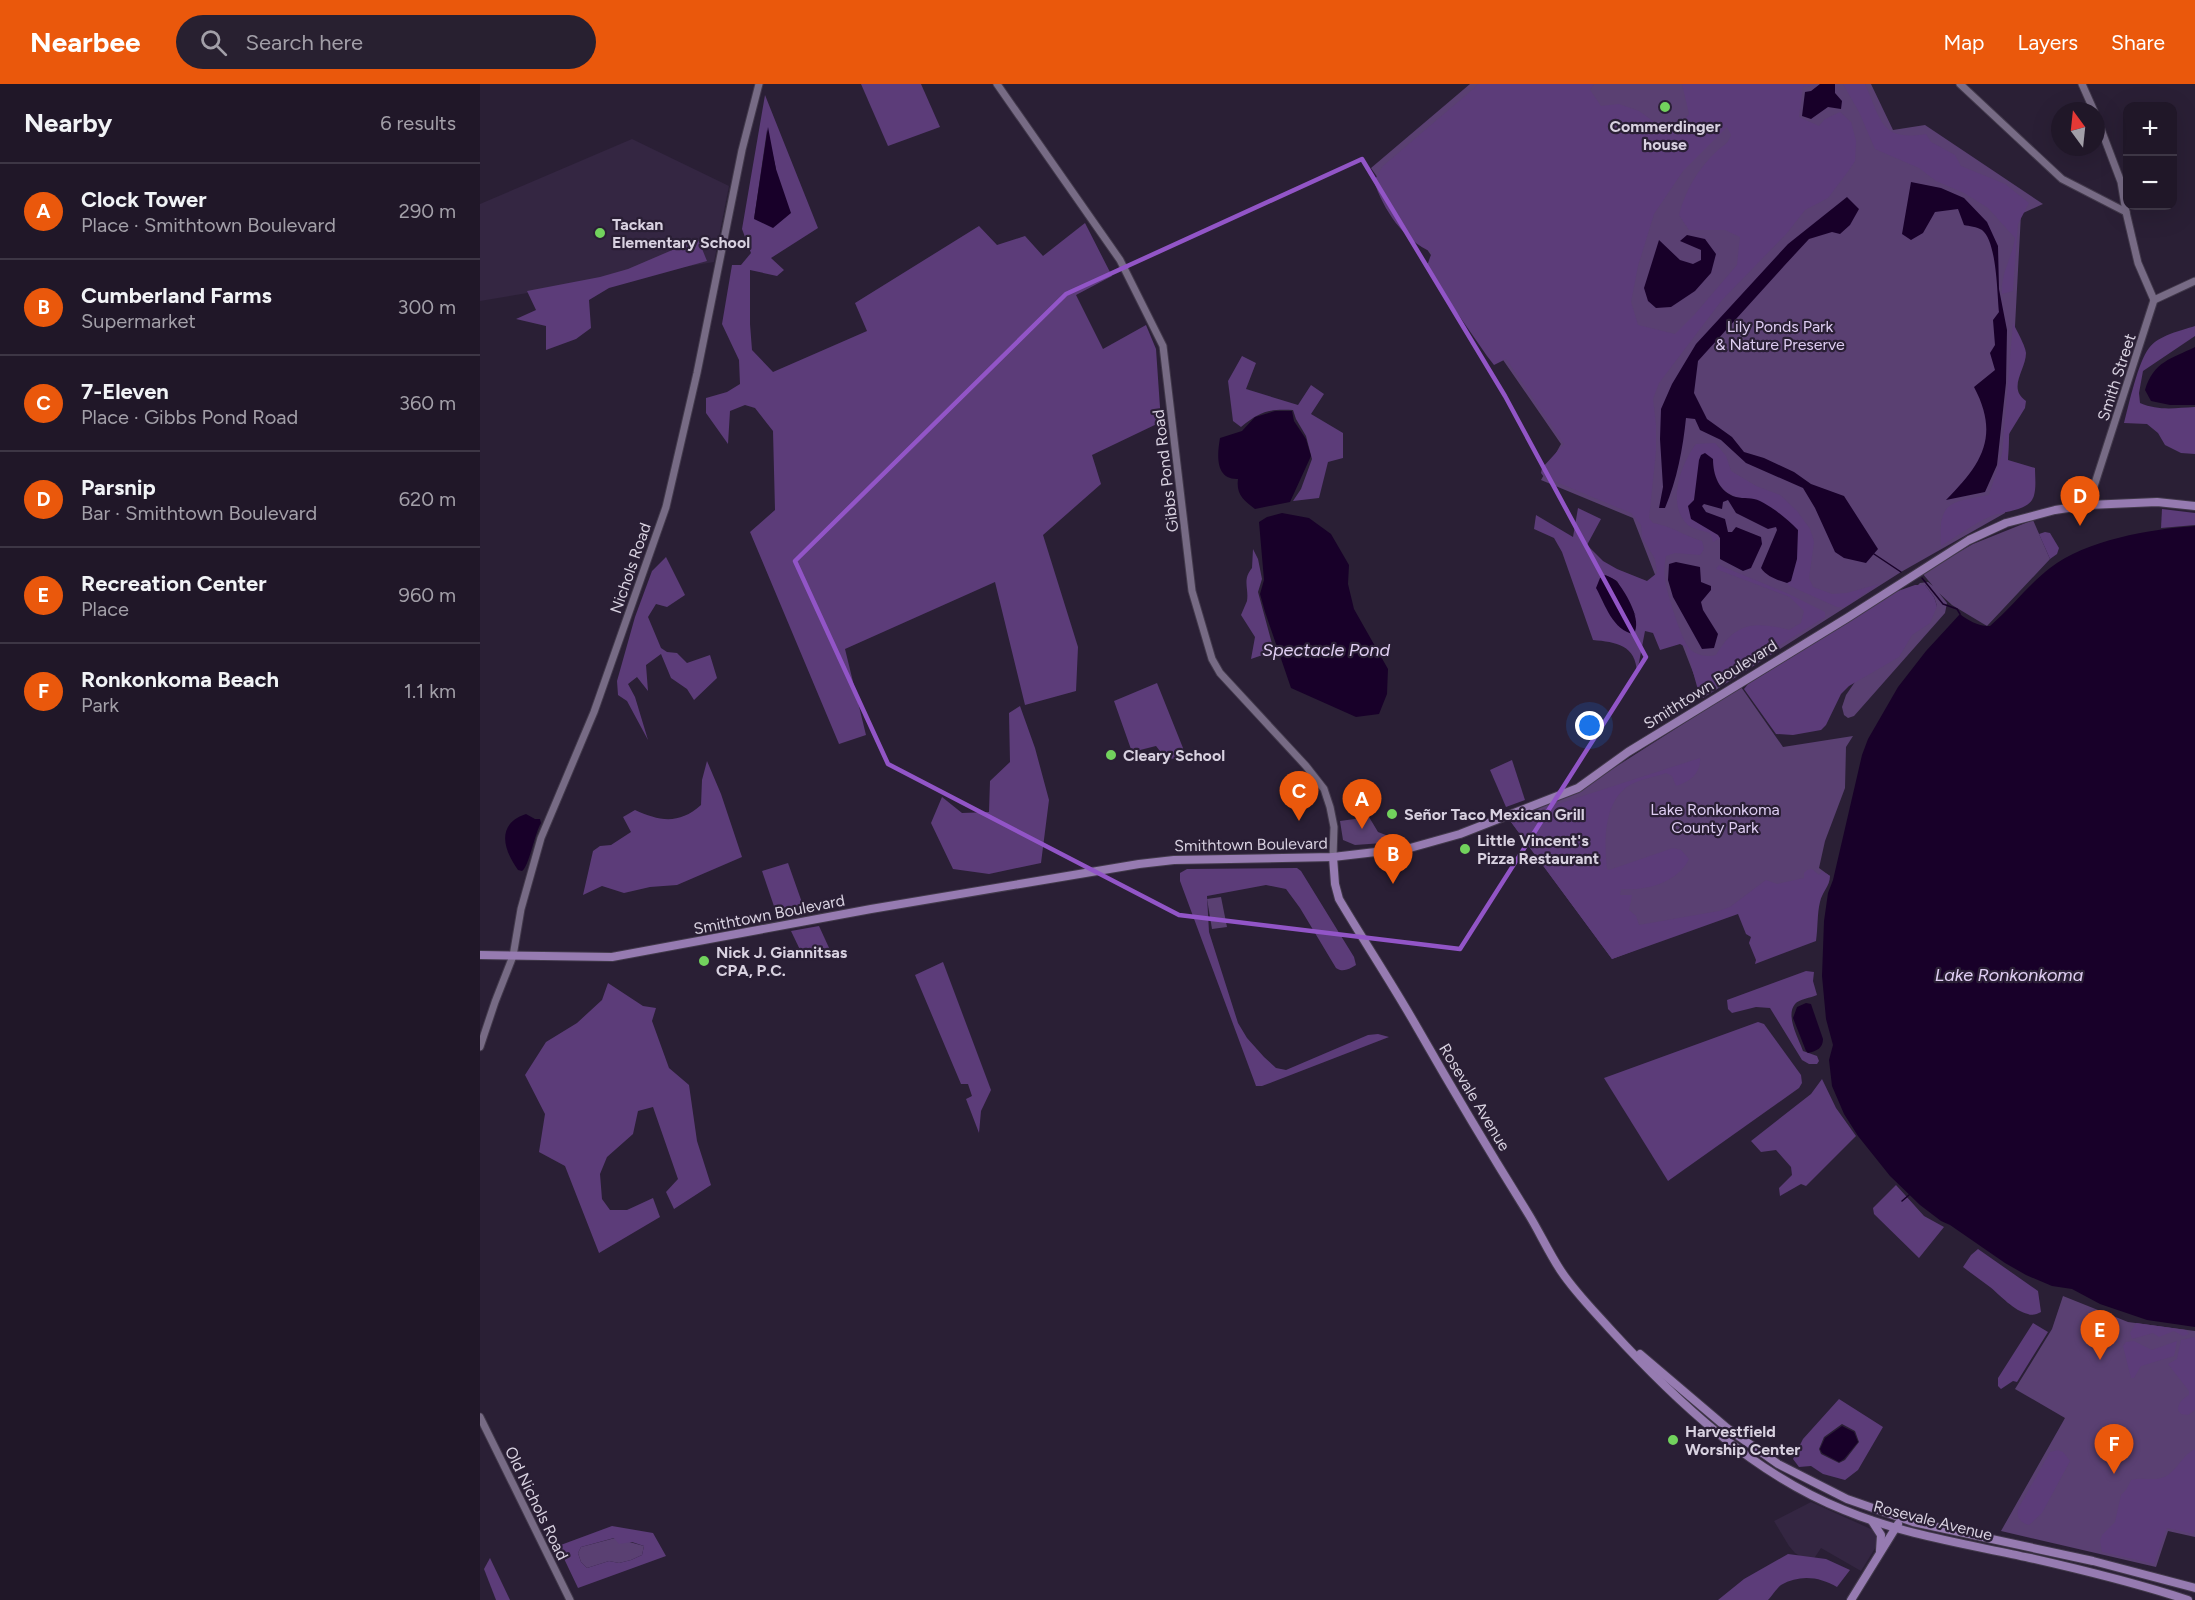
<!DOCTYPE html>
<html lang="en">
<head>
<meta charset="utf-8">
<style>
  body { margin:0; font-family:Figtree,sans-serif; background:#282030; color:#f1f3f6 }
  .controls { position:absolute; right:18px; top:18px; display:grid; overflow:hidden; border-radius:12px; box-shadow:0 6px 24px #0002 }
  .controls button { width:54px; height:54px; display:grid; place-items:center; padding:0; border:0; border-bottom:2px solid #3d3645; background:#201728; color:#f1f3f6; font:30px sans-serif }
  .compass { position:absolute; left:1571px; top:18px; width:54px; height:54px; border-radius:50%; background:#201728; box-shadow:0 6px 24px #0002; rotate:345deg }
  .you { position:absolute; left:1110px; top:642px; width:21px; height:21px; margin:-15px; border:4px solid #fff; border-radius:50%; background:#1a73e8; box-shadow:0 0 0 9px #1a73e833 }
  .badge { display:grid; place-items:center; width:39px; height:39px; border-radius:50%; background:#ea580c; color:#fff; font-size:20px; font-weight:700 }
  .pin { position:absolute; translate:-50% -50px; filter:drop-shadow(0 2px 3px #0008) }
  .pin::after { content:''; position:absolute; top:32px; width:21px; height:18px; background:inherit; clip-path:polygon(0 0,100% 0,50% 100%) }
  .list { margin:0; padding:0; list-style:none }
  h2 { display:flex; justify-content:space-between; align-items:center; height:78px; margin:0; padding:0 24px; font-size:26px }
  h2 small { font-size:20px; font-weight:400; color:#a29fa8 }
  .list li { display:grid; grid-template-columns:39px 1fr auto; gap:18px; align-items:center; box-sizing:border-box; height:96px; padding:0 24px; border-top:2px solid #3d3645 }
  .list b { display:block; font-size:22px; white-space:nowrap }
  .list p { margin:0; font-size:20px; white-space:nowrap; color:#a29fa8 }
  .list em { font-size:20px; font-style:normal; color:#a29fa8 }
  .icon { flex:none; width:33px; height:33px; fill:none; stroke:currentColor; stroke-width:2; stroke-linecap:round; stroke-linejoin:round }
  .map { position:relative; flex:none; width:1715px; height:1516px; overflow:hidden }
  header { display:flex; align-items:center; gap:36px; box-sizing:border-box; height:84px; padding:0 30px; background:#ea580c; color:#fff }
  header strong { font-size:28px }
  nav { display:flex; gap:33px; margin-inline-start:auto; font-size:21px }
  .search { width:420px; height:54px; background:#282030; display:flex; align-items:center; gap:15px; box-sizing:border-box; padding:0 21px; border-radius:33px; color:#a29fa8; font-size:22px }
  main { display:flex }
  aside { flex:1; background:#201728 }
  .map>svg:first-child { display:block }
</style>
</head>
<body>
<header>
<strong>Nearbee</strong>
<div class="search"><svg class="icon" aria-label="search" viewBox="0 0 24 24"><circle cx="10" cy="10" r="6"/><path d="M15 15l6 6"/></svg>Search here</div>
<nav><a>Map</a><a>Layers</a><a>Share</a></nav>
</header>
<main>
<aside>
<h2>Nearby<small>6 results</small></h2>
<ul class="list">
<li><span class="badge">A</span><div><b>Clock Tower</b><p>Place · Smithtown Boulevard</p></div><em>290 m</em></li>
<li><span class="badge">B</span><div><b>Cumberland Farms</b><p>Supermarket</p></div><em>300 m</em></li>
<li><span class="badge">C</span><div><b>7-Eleven</b><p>Place · Gibbs Pond Road</p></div><em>360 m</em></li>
<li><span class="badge">D</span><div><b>Parsnip</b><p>Bar · Smithtown Boulevard</p></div><em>620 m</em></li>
<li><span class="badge">E</span><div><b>Recreation Center</b><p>Place</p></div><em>960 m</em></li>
<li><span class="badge">F</span><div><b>Ronkonkoma Beach</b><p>Park</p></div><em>1.1 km</em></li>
</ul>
</aside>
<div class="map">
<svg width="1715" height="1516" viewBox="0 0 1715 1516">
  <rect width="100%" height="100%" fill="#2a1f35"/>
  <!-- built -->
  <g fill="#342642">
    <polygon points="152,55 249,102 234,178 0,217 0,120"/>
    <polygon points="1331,1418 1393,1446 1397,1453 1397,1461 1381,1487 1341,1464 1331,1479 1315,1469 1309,1462 1294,1437"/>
  </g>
  <!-- green -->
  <g fill="#5a4072">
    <polygon points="990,0 1391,0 1413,46 1445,41 1563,120 1541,130 1525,429 1421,488 1223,614 1153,434 1061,396 1081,360 891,84"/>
    <polygon points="1553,436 1570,475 1507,542 1472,521 1459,509 1467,519 1465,529 1374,632 1368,634 1364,631 1362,623 1366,611 1377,595 1457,522 1454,513 1445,501 1438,501 1440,499 1448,498 1453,502 1442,489 1493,460"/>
    <polygon points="1261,603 1303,663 1373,652 1366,663 1365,704 1345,757 1339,784 1350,792 1132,875 1031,738 1115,696"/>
    <polygon points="889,733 898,748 916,755 917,758 875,761 863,756 860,737"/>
    <polygon points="741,813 747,843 732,845 727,815"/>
    <polygon points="1583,1212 1648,1238 1715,1247 1715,1453 1688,1447 1676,1483 1521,1447 1585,1334 1535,1305 1572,1245"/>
    <polygon points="135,1454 164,1462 162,1471 151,1476 139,1479 129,1477 107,1484 101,1478 98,1469 101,1463"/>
  </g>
  <!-- forest -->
  <g fill="#5c3c79" fill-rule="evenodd">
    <polygon points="381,0 441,0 460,43 408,62"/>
    <path d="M999,0H1114L1110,6L1121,22L1139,20L1159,27L1177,40L1198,44L1209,30L1202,0H1331L1330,2L1323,3L1319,33L1339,42L1345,35L1360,28L1371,38L1376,57L1375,77L1369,86L1348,114L1325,126L1307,149L1242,216L1179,299L1173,315L1176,341V367L1169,434L1173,439C1192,442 1204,452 1222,457L1224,465L1220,471L1195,469L1186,472C1184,482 1184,491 1186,501C1189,515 1201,554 1209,564C1216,572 1227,573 1236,571C1255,538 1275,537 1309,546L1321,539L1324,527L1310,513L1236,485L1239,481L1309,510L1345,528V533L1226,608L1218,606L1206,563L1200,560L1180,566L1173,549L1165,547L1157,589C1156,561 1136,558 1113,556L1082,468L1074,454L1054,445L1056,431L1093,453L1098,424L1121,435L1107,461L1123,477L1137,485L1167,497L1177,489L1175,475L1162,453L1161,441L1151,429L1064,393L1061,389L1062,384L1084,360L1026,275L1014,281L1007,272L944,181L948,179L952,168C924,157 903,125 894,97L903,82ZM1247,43L1251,51C1247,62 1244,60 1236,68C1218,85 1205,107 1199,131L1209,146H1245L1260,153L1257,181L1215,230L1195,250L1158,241L1151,218L1158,182L1174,130L1203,87ZM1125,491L1137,497L1156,532Z"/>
    <path d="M1363,0H1385C1401,35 1400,58 1446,50L1451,58L1475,71L1481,82L1525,100L1549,119L1538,140L1533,207L1522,210C1520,191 1532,174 1535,154L1508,124L1484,109L1456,97L1439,84L1395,65L1379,28Z"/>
    <path d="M285,11L338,144L291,174L304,186L297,192L270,186V240L272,266L293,288L387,247L375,219L499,142L517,161L545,152L563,172L605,139L632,192L596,211L623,265L666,241L676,265L681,338L612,371L621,400L563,451L598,563L596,607L545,621L515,498L365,565L386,651L359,660L270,448L295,426L293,347L275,324L265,321L250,327L248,360L226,329V314L247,308L260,300L259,276L242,240L252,181H261L271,169L262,145ZM287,46L296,85L274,135Z"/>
    <polygon points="218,155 227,177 129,204 109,216 111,244 96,255 66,266 66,242 36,235 56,226 47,207 120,193 148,185"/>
    <path d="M1533,239C1536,245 1546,263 1546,269C1546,286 1527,304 1546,317L1545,324L1529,350L1528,376L1555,384C1555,393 1557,408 1552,416C1546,426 1524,428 1514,431C1499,436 1476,453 1461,462C1458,417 1470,418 1509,411L1522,370Z"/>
    <path d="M1715,242V252L1663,287L1659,309L1660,319C1679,327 1695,324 1715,323V370L1701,369L1685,361L1678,349L1667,340L1644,339C1649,320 1658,278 1669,264C1679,251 1700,247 1715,242Z"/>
    <path d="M762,272L776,279L766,305L818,321L831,301L844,310L831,330L863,349V374L848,378L839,414L813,417L821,405L832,375L826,352L816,335L813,326C788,325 781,327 761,343L753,337L748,297Z"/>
    <path d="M1235,359L1246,372L1251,387L1276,402L1300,411L1317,427L1330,445L1334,458L1329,494L1333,503L1352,510L1367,509L1399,500L1365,523H1357L1310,502L1307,499L1311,497L1317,475V458L1263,414C1242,411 1233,395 1233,375L1221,371L1214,416L1208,422L1212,435L1233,447L1240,454L1233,458L1230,449C1224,447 1213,445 1208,441C1186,421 1201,379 1216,360Z"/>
    <polygon points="1682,425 1715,429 1715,441 1681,444"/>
    <polygon points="1565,448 1570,449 1579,464 1577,470 1570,475 1559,450"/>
    <path d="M773,465L778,475L782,495L778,508L794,567L771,575L775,553L761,531C763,526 765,522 767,517C769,504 762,496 772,484Z"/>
    <polygon points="186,473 205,511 187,523 176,520 168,533 181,564 187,568 197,569 207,579 230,571 237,594 214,616 207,605 191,594 181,570 166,581 168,607 157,593 148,600 155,613 168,656 147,617 138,611 137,597 155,533 172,487"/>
    <polygon points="1435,501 1445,501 1454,513 1457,522 1450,539 1432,551 1419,573 1369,602 1361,610 1346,641 1341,646 1313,651 1296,650 1264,605 1268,600 1415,508"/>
    <path d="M677,599L703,664V675C689,676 684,673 676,662L652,668L634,617Z"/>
    <polygon points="540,622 555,664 569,716 561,779 509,790 473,785 451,739 462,713 482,729 509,728 510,697 530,678 529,629"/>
    <path d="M1220,674C1221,690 1209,698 1196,702L1192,692L1186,689C1175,693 1160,695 1150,701C1123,717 1124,758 1127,785L1129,786L1193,764L1201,766L1209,775C1197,799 1166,807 1141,805L1140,811H1152L1149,826L1156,832L1159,841L1239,827L1250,823L1286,796L1297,800L1324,794V789L1327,786L1332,785L1339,791L1342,787L1350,792C1350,802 1342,808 1340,818C1337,830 1338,844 1336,857L1275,880L1276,876L1269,859L1271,853L1266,850L1258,830L1132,875L1031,738L1072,722Z"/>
    <polygon points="1032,676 1045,716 1026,723 1010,686"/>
    <path d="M227,677L241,710L262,773L197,801L170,803L144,809L122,802L103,811L113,767L120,762L131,761L151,748L143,733L155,726C179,737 199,741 221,721L222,696Z"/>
    <polygon points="308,779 325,827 297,831 282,787"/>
    <path d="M817,784L821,787L874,873L876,881C869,885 863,889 856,884L820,824L806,805L786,801L727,812L729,848L758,939L767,954L784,973L796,984L806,986L888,951L898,950L909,953L782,1002H776L700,797V789L707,785Z"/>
    <polygon points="339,842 350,866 323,872 311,847"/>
    <polygon points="463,878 511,1006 501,1027 499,1049 486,1015 492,1012 488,1000 481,1000 435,891"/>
    <path d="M1326,887L1334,888L1333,897L1337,911C1331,914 1319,915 1315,920C1305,932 1319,955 1323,967L1337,972L1339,977L1337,980H1329L1322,976L1290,924L1276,923L1252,929L1248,925L1247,916Z"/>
    <polygon points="128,899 163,922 176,924 172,937 189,984 209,1001 217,1057 231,1101 194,1125 186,1108 198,1095 173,1023 158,1027 153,1050 127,1073 120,1090 122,1115 130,1126 147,1126 173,1114 180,1133 119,1169 85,1082 59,1068 65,1030 45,991 66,958 97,939 122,916"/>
    <polygon points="1278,938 1284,940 1321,991 1322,999 1319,1004 1188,1097 1124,994"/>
    <polygon points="1342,995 1356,1024 1376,1052 1326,1102 1321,1100 1300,1112 1299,1104 1312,1091 1311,1083 1296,1066 1281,1068 1271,1057 1331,1010"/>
    <polygon points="1416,1101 1444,1132 1464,1143 1439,1174 1394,1130 1393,1124"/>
    <path d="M1498,1165L1558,1207L1561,1228C1557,1230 1552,1232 1548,1230C1534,1227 1520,1211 1510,1203C1501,1196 1492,1190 1483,1183L1491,1171Z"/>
    <polygon points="1553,1239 1568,1248 1537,1298 1533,1297 1521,1305 1518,1302 1518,1294"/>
    <polygon points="1656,1239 1706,1246 1709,1250 1703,1252 1694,1247 1679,1253 1673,1249 1652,1255 1650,1249"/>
    <path d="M1715,1253V1326L1708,1331L1701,1330L1698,1326C1698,1319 1703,1314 1709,1311V1307L1688,1280L1697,1275L1701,1256Z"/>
    <polygon points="1654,1257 1672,1266 1697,1257 1694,1272 1661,1282 1654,1294 1651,1294 1643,1262 1646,1258"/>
    <path d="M1359,1315L1403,1343L1378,1386L1365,1396L1343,1390L1331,1382L1319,1383L1313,1375L1323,1355ZM1362,1340L1375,1347L1379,1358L1365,1376L1359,1379L1341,1370L1339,1365L1344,1353Z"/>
    <path d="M1715,1365V1445L1713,1450L1687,1444L1674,1480L1622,1468L1620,1457L1622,1451L1635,1438L1641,1411L1646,1406L1651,1396C1664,1392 1676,1399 1688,1391C1698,1384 1704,1370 1715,1365Z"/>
    <path d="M1578,1366L1583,1368L1590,1377L1562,1429L1549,1441C1540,1439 1535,1432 1539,1423L1570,1368Z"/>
    <path d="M132,1442L173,1449L186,1472L98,1504L78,1462ZM134,1454L139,1460L152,1458L164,1462L162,1471L151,1476L139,1479L129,1477L107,1484L101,1478L98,1469L101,1463Z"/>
    <path d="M1308,1470L1346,1475L1370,1486L1357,1503C1340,1493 1320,1490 1301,1501C1297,1504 1292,1512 1288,1516H1238L1264,1495Z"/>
    <polygon points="10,1474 30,1516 16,1516 4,1485"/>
  </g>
  <!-- water -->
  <g fill="#180029">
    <polygon points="1340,0 1355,0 1355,9 1362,17 1361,25 1348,23 1331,35 1322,32 1325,8 1331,7"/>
    <polygon points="288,43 296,85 311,129 293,144 274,135"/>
    <path d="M1431,98L1461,104L1484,114L1507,138L1518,162L1519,205L1527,246L1526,299L1517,381L1505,408L1466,416C1502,380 1520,352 1494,303L1515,286L1510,269L1515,261L1513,236L1519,228C1517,209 1517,158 1502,146C1497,143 1489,142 1484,141L1478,125L1455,128L1443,149L1431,156L1422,150Z"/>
    <path d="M1367,113L1379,125L1370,141L1360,150L1352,148L1329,155L1304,182L1218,277L1214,309L1227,335L1252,353L1264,368L1284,374L1314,388L1331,400L1364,412L1398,465L1386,479L1364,474L1355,468L1335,424L1323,404L1266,379L1241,356L1220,346L1215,335L1206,334C1203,364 1197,396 1185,424H1179L1183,403L1180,355L1181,325L1192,300L1216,260L1308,160Z"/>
    <polygon points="1207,151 1225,155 1236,170 1231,189 1215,207 1191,223 1176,224 1168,217 1164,204 1179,156 1200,176 1213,180 1221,176 1221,166 1200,157"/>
    <path d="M1715,263V321H1690L1671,317L1665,306C1674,277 1691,275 1715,263Z"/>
    <path d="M795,327H812L814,337L826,355L831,372L810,418L775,425C763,416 756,410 758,395C735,396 737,371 740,354L762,347L775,333Z"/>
    <path d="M1225,369L1233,375C1233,391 1239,408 1256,413C1264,415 1272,413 1280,417C1294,424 1307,435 1318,446L1317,475L1311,497L1307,499C1298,496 1287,493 1281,484L1297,446L1296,443L1288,445L1256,429L1248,416L1243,418L1242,425L1224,420L1222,422L1226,428L1245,435L1248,448H1252L1256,443L1281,453L1282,460L1271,484L1263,487L1240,475V454L1238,451L1211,435L1208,422L1214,416L1219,376L1221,371Z"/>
    <polygon points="802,429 829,434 851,450 869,481 868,500 874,525 908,585 907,610 899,630 876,633 811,604 785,528 780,510 784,496 779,438 787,433"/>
    <path d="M1715,442V1243L1667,1236L1620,1220L1592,1205L1572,1202L1546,1191L1525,1179L1470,1141L1461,1137L1440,1121L1410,1092L1378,1052L1364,1030L1352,1002L1349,976L1353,961L1346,935L1342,892L1344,837L1348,809L1353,796L1382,671L1388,655L1418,603L1446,567L1480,530C1487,536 1500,543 1510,542C1531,524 1548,501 1570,484C1606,456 1670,445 1715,442Z"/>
    <polygon points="1196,478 1220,483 1221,498 1231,502 1231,506 1221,518 1223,526 1238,550 1234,564 1222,565 1193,513 1188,496 1189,480"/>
    <path d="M1125,491C1130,493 1135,495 1138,499C1147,511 1162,536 1154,550C1133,547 1125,520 1116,504L1120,494Z"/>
    <path d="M46,730L55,735H60L61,739C54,751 49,783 42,787L38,786C23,765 16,740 46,730Z"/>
    <path d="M1326,919L1331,920L1332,923L1343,955C1343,964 1337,967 1328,969L1326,967L1313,934L1317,923Z"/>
    <polygon points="1362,1342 1374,1348 1378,1358 1364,1375 1359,1378 1342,1369 1340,1365 1345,1354"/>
  </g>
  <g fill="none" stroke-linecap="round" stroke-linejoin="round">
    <!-- stream -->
    <g stroke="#180029" stroke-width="1.5">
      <polyline points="1394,470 1421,488"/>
      <polyline points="1442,494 1463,520 1477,525 1480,530"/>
      <polyline points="1422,1117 1429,1111"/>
    </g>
    <!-- minor casing -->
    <g stroke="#42394b" stroke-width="9">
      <g id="minor">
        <polyline points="517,0 640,176 683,262 712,507 732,575 740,589 826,682 844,705 850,723 854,743 853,773"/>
        <polyline points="1480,0 1582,95 1646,128"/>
        <polyline points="1602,0 1614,27"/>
        <polyline points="1616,32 1641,98 1646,128 1658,179 1674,216"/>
        <polyline points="1608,421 1674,216 1715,197"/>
        <polyline points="0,963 15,918 33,872 41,825 61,754 114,628 186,423 217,289 262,66 279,0"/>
        <polyline points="0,1333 90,1516"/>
      </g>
    </g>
    <!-- major casing -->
    <g stroke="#42394b" stroke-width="10">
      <g id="major">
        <path d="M853,773L855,800L859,815C885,859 913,901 938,945C974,1008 1011,1070 1049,1131C1060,1149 1069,1169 1081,1187C1095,1208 1113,1226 1130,1245C1196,1317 1272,1389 1364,1426C1424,1451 1487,1460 1550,1474C1603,1486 1656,1499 1708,1516"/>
        <polyline points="0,871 132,873 391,825 659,780 694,776 853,773 930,764 980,750 1098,704 1148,668 1367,534 1489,456 1526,439 1575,426 1608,421 1677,418 1715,422"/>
        <polyline points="1160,1270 1247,1344 1298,1380 1367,1415 1433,1438 1613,1477 1715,1504"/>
        <polyline points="1392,1437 1401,1451 1400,1467"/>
        <polyline points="1371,1516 1418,1440"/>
      </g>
    </g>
    <!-- minor -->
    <use href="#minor" stroke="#776b85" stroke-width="7"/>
    <!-- major -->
    <use href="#major" stroke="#967bb1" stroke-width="8"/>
  </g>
  <!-- marked area -->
  <path fill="none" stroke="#9255c7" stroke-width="4.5" stroke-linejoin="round" d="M882,75L1025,312L1166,573L980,865L699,831L408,680L315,477L586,210Z"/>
  <!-- markers -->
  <g fill="#72d25d" stroke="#2a1f35" stroke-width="2">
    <circle cx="1185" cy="23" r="6"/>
    <circle cx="120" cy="149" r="6"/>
    <circle cx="631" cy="671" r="6"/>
    <circle cx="912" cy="730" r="6"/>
    <circle cx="985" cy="765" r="6"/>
    <circle cx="224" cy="877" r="6"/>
    <circle cx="1193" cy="1356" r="6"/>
  </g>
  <g text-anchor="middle" stroke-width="4.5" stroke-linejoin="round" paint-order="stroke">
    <!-- poi labels -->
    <g font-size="16" font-weight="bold" fill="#d8d1e0" stroke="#2a1f35" text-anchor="start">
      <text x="1185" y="48" text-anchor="middle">Commerdinger<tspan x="1185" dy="18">house</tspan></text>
      <text x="132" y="146">Tackan<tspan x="132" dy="18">Elementary School</tspan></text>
      <text x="643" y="677">Cleary School</text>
      <text x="924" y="736">Señor Taco Mexican Grill</text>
      <text x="997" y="762">Little Vincent's<tspan x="997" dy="18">Pizza Restaurant</tspan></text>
      <text x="236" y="874">Nick J. Giannitsas<tspan x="236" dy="18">CPA, P.C.</tspan></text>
      <text x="1205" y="1353">Harvestfield<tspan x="1205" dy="18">Worship Center</tspan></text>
    </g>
    <!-- park labels -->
    <g font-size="16" fill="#decdf2" stroke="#2a1f35">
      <text x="1300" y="248">Lily Ponds Park<tspan x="1300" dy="18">&amp; Nature Preserve</tspan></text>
      <text x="1235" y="731">Lake Ronkonkoma<tspan x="1235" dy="18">County Park</tspan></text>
    </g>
    <!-- street labels -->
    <g font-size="16" fill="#d8d1e0" stroke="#2a1f35">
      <text transform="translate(1636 293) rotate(-72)" y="6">Smith Street</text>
      <text transform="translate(685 387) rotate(-97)" y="6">Gibbs Pond Road</text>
      <text transform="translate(150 484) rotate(-71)" y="6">Nichols Road</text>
      <text transform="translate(1230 600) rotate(-32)" y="6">Smithtown Boulevard</text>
      <text transform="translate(771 760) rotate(-1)" y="6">Smithtown Boulevard</text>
      <text transform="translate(289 830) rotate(-11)" y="6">Smithtown Boulevard</text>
      <text transform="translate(995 1013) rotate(59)" y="6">Rosevale Avenue</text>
      <text transform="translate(57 1419) rotate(64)" y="6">Old Nichols Road</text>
      <text transform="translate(1453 1436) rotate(14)" y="6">Rosevale Avenue</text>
    </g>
    <!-- water labels -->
    <g font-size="18" font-style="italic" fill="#e1cff4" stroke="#2a1f35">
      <text x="846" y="572">Spectacle Pond</text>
      <text x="1529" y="897">Lake Ronkonkoma</text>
    </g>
  </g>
</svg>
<div class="controls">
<button>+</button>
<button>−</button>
</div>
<svg class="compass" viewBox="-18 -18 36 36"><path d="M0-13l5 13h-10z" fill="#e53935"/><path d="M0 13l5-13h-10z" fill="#a29fa8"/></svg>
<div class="you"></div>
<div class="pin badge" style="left:882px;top:745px">A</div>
<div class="pin badge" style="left:913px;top:800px">B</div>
<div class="pin badge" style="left:819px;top:737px">C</div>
<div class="pin badge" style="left:1600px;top:442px">D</div>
<div class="pin badge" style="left:1620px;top:1276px">E</div>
<div class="pin badge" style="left:1634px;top:1390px">F</div>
</div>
</main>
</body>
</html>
